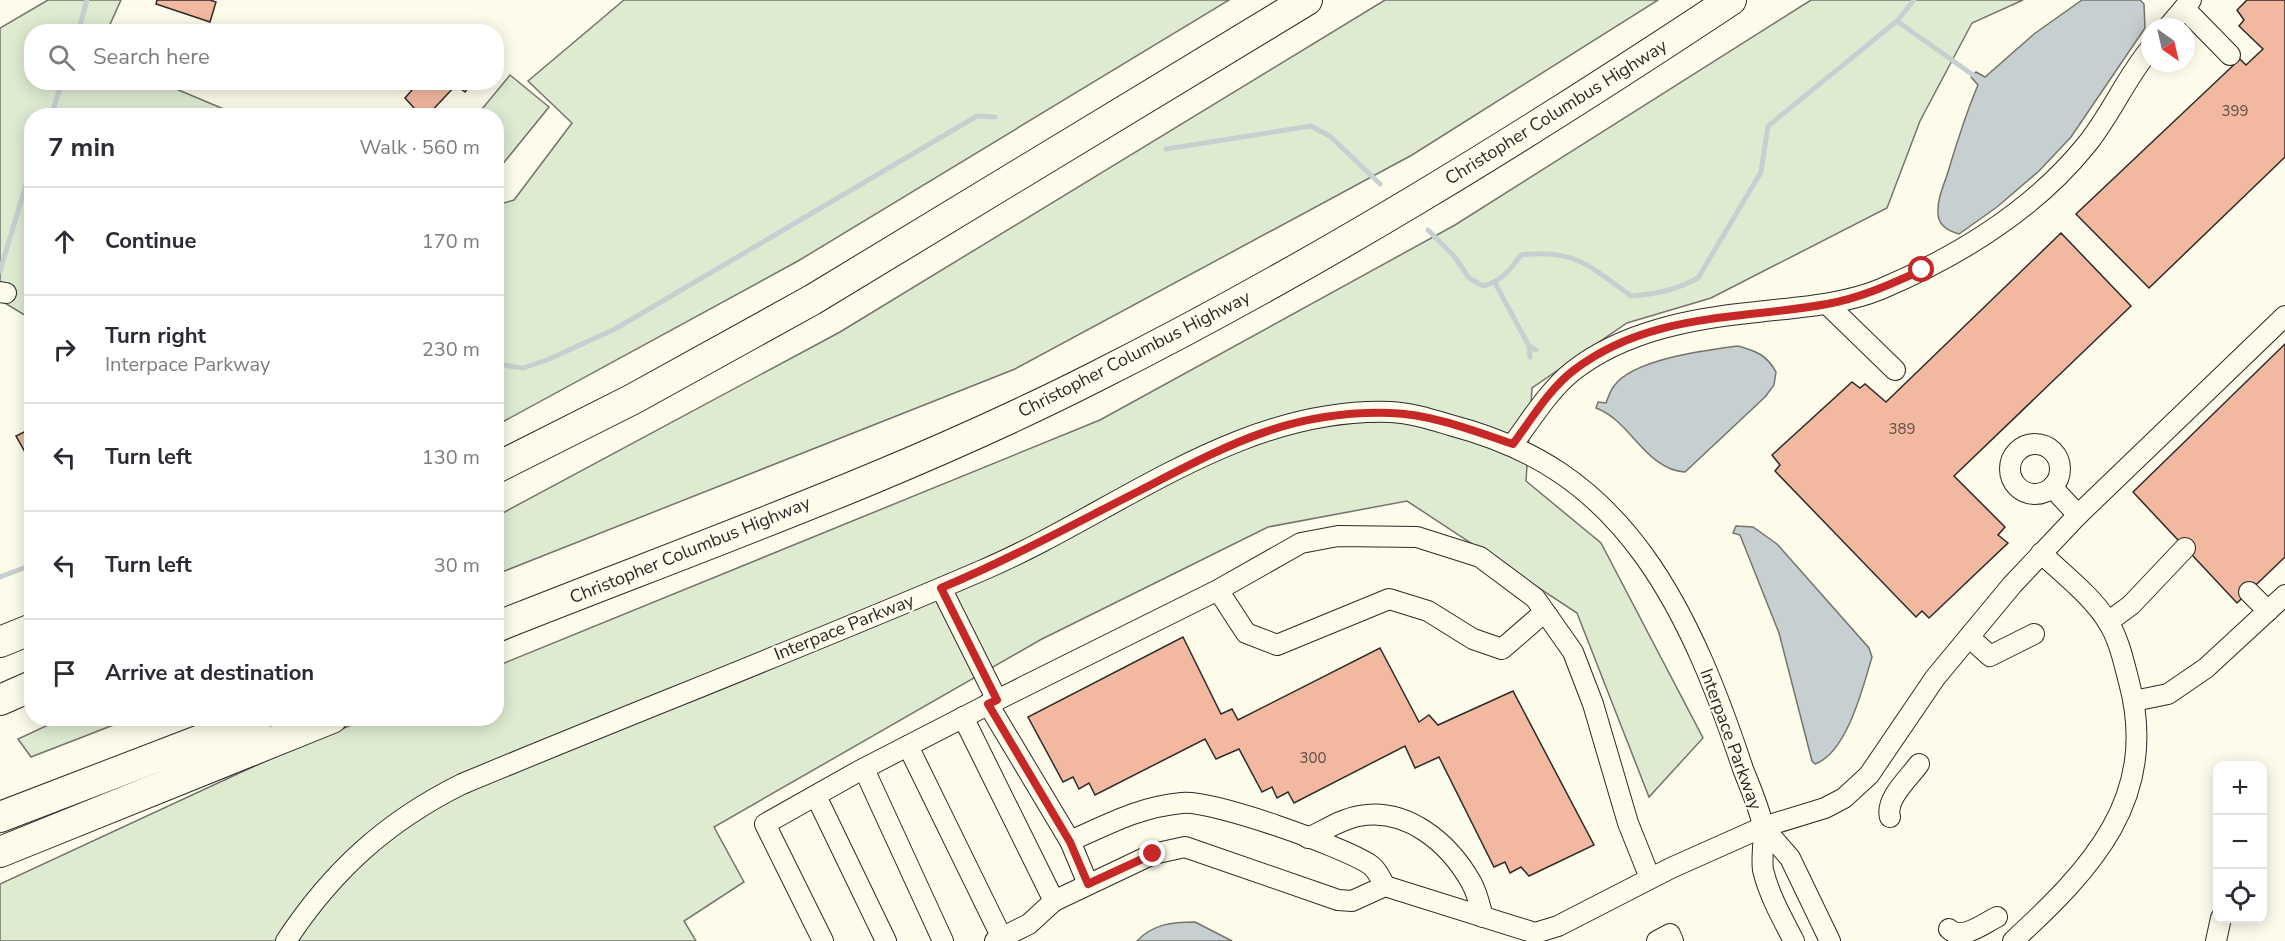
<!DOCTYPE html>
<html lang="en">
<head>
<meta charset="utf-8">
<style>
  body { margin:0; font-family:"Nunito Sans",sans-serif; background:#f2f2f3; color:#2b2b33 }
  .controls { position:absolute; right:18px; bottom:18px; display:grid; overflow:hidden; border-radius:12px; box-shadow:0 3px 15px #0003 }
  .controls button { width:54px; height:54px; display:grid; place-items:center; padding:0; border:0; border-bottom:2px solid #e1e1e2; background:#fff; color:#2b2b33; font:30px sans-serif }
  .compass { position:absolute; left:2141px; top:18px; width:54px; height:54px; border-radius:50%; background:#fff; box-shadow:0 3px 15px #0003; rotate:146deg }
  .stop { position:absolute; width:18px; height:18px; margin:-14px; border:4px solid #c62828; border-radius:50%; background:#fff }
  .stop.end { background:#c62828; border-color:#fff; box-shadow:0 2px 6px #0008 }
  .list { margin:0; padding:0; list-style:none }
  h2 { display:flex; justify-content:space-between; align-items:center; height:78px; margin:0; padding:0 24px; font-size:26px }
  h2 small { font-size:20px; font-weight:400; color:#7c7c81 }
  .list li { display:grid; grid-template-columns:39px 1fr auto; gap:18px; align-items:center; box-sizing:border-box; height:108px; padding:0 24px; border-top:2px solid #e1e1e2 }
  .list b { display:block; font-size:22px; white-space:nowrap }
  .list p { margin:0; font-size:20px; white-space:nowrap; color:#7c7c81 }
  .list em { font-size:20px; font-style:normal; color:#7c7c81 }
  .icon { flex:none; width:33px; height:33px; fill:none; stroke:currentColor; stroke-width:2; stroke-linecap:round; stroke-linejoin:round }
  .map { position:relative; flex:none; width:2285px; height:941px; overflow:hidden }
  .search { position:absolute; background:#fff; box-shadow:0 3px 15px #0003; left:24px; top:24px; width:480px; height:66px; display:flex; align-items:center; gap:15px; box-sizing:border-box; padding:0 21px; border-radius:24px; color:#7c7c81; font-size:22px }
  .panel { position:absolute; background:#fff; box-shadow:0 3px 15px #0003; left:24px; top:108px; width:480px; height:618px; border-radius:24px }
  .map>svg:first-child { display:block }
</style>
</head>
<body>
<div class="map">
<svg width="2285" height="941" viewBox="0 0 2285 941">
  <rect width="100%" height="100%" fill="#fdfbea"/>
  <!-- green -->
  <g fill="#deebd1" stroke="#74746e" stroke-width="1.5">
    <polygon points="48,0 121,0 107,31 32,32 32,82 162,83 238,115 32,116 31,319 0,300 0,28"/>
    <polygon points="624,0 1229,0 798,261 497,425 497,205 514,200 572,123 528,81"/>
    <polygon points="1385,0 1658,0 1412,155 1015,369 497,574 497,516 840,332"/>
    <polygon points="1811,0 2023,0 1972,23 1920,121 1887,208 1711,298 1627,323 1532,388 1526,481 1601,543 1703,738 1649,797 1577,613 1407,501 1268,527 1040,640 714,827 744,882 684,921 696,941 0,941 0,884 298,746 367,719 496,718 497,666 1100,420 1455,225"/>
    <polygon points="510,75 549,107 497,171 496,116 477,115"/>
    <polygon points="61,719 61,718 129,719 31,757 18,739"/>
  </g>
  <!-- water -->
  <g fill="#c7d0d0" stroke="#74746e" stroke-width="1.5">
    <path d="M2082,0H2140L2144,4L2145,28L2071,137L2039,171L1997,207L1959,234C1948,231 1938,225 1938,213C1937,199 1944,185 1948,172C1957,142 1966,113 1978,85L1971,77L1976,72L1985,77L2034,34Z"/>
    <path d="M1738,346C1756,351 1767,355 1776,372L1774,385L1765,397L1685,472C1646,470 1630,420 1596,408L1598,402L1606,403C1608,398 1610,391 1614,386C1633,359 1707,350 1738,346Z"/>
    <path d="M1736,526L1753,527L1777,544L1869,648L1872,657C1863,687 1847,753 1815,764L1812,761L1779,633L1740,535L1733,533Z"/>
    <path d="M1195,922L1232,941H1137C1153,924 1172,922 1195,922Z"/>
  </g>
  <g fill="none" stroke-linecap="round" stroke-linejoin="round">
    <!-- stream -->
    <g stroke="#c7d0d0" stroke-width="5">
      <polyline points="1897,21 1973,75"/>
      <polyline points="78,32 87,0"/>
      <polyline points="51,116 62,82"/>
      <polyline points="1166,149 1311,126 1331,137 1380,184"/>
      <path d="M1428,230L1455,257L1469,278L1483,286C1502,281 1510,270 1521,255C1574,248 1591,267 1631,296C1656,294 1676,290 1698,278L1761,172L1768,126L1897,21L1914,0"/>
      <polyline points="0,271 32,165"/>
      <polyline points="1495,283 1529,346 1536,350"/>
      <polyline points="1529,346 1530,357"/>
      <polyline points="496,364 523,368 547,360 615,329 977,116 995,117"/>
      <polyline points="0,577 32,565"/>
    </g>
  </g>
  <!-- building -->
  <g fill="#f2b8a0" stroke="#2b2b2b" stroke-width="1.5">
    <polygon points="157,0 210,0 216,2 210,22 156,4"/>
    <polygon points="2247,0 2285,0 2285,157 2149,288 2076,214 2240,59 2246,65 2263,49 2239,26 2244,20 2237,10"/>
    <polygon points="419,82 473,82 465,92 456,85 427,116 411,116 415,109 405,98"/>
    <polygon points="2061,233 2131,306 1954,476 2005,527 1998,535 2008,543 1929,618 1922,611 1916,617 1775,471 1780,465 1772,455 1852,382 1860,388 1865,384 1886,402"/>
    <polygon points="2285,344 2285,557 2237,603 2133,492"/>
    <polygon points="32,428 32,461 30,461 16,436"/>
    <polygon points="1183,637 1221,714 1232,709 1238,720 1380,648 1419,722 1429,715 1438,725 1513,691 1594,845 1529,876 1521,867 1510,873 1505,862 1494,867 1439,757 1415,768 1405,746 1294,803 1288,792 1277,798 1272,787 1262,792 1239,749 1216,759 1205,739 1095,795 1089,783 1079,789 1073,777 1063,782 1028,717"/>
  </g>
  <g fill="none" stroke-linecap="round" stroke-linejoin="round">
    <!-- minor casing -->
    <g stroke="#2b2b2b" stroke-width="22">
      <g id="minor">
        <polyline points="2184,8 2230,55"/>
        <polyline points="2168,27 2191,0"/>
        <polyline points="0,292 6,293"/>
        <polyline points="1827,304 1895,370"/>
        <circle cx="2035" cy="469" r="25"/>
        <path d="M1513,444C1531,420 1549,390 1573,371C1624,331 1694,318 1757,312C1799,307 1842,305 1881,289C1959,256 2034,210 2087,144C2111,114 2126,78 2150,49"/>
        <polyline points="2052,487 2078,515"/>
        <polyline points="2249,592 2268,611"/>
        <polyline points="1547,615 1573,652 1593,704 1628,823 1650,878"/>
        <polyline points="2108,622 2131,605 2185,548"/>
        <polyline points="1969,637 1990,656 2034,634"/>
        <polyline points="997,700 1218,590 1246,633 1277,645 1389,599 1428,611 1473,639 1502,649 1540,616 1547,615 1535,598 1480,557 1417,537 1338,536 1301,543 1218,590"/>
        <polyline points="2134,701 2168,694 2206,668 2285,595"/>
        <polyline points="988,704 1070,841"/>
        <polyline points="963,717 1054,901 1029,924 995,941"/>
        <polyline points="908,746 1002,938"/>
        <polyline points="864,769 943,941"/>
        <polyline points="816,796 886,941"/>
        <path d="M1890,817C1885,799 1909,778 1919,764"/>
        <polyline points="1763,827 1790,858 1830,941"/>
        <path d="M1308,838C1324,831 1341,819 1359,816C1407,807 1449,843 1471,882C1477,892 1480,906 1483,917"/>
        <path d="M1088,884L1070,841C1109,824 1139,807 1182,803C1213,800 1341,846 1369,864C1376,868 1381,879 1385,886"/>
        <polyline points="1054,901 1153,854 1185,847 1338,900 1352,901 1385,886 1535,933 1558,926 1671,868 1763,827 1825,808 1844,798 1869,775 1935,678 2012,585 2078,515 2285,316"/>
        <path d="M1949,929C1962,941 1983,924 1997,917"/>
        <path d="M286,941C332,871 387,821 462,784C635,712 811,644 983,570C1116,513 1238,407 1390,412C1411,413 1430,419 1450,425C1534,447 1594,486 1645,557C1690,620 1719,697 1743,769C1750,787 1759,807 1763,826C1765,840 1761,856 1763,870C1769,895 1782,918 1794,941"/>
        <polyline points="823,941 765,824 859,771 997,700 941,588"/>
        <polyline points="1657,941 1670,934 1673,941"/>
        <path d="M2013,941C2091,869 2160,798 2129,682C2124,663 2119,639 2108,622C2092,596 2063,574 2041,553"/>
        <polyline points="2216,941 2221,918"/>
      </g>
    </g>
    <!-- highway casing -->
    <g stroke="#2b2b2b" stroke-width="32">
      <g id="highway">
        <polyline points="496,468 633,399 812,300 1307,0"/>
        <path d="M496,627C697,547 902,475 1095,377C1316,266 1526,136 1731,0"/>
        <polyline points="0,642 32,629"/>
        <polyline points="0,700 32,686"/>
        <polyline points="0,817 258,718"/>
        <polyline points="0,852 332,718"/>
      </g>
    </g>
    <!-- minor -->
    <use href="#minor" stroke="#fdfbea" stroke-width="20"/>
    <!-- highway -->
    <use href="#highway" stroke="#fdfbea" stroke-width="30"/>
  </g>
  <g fill="none" stroke-linecap="round" stroke-linejoin="round">
    <!-- route -->
    <path stroke="#c62828" stroke-width="8" d="M1153,854L1088,884L1070,842L988,704L997,700L941,588C1008,560 1072,525 1137,492C1224,447 1288,410 1390,413C1431,414 1475,431 1513,444C1531,420 1549,389 1574,370C1650,312 1739,320 1827,304C1861,298 1891,284 1922,270"/>
  </g>
  <g text-anchor="middle" stroke-width="4.5" stroke-linejoin="round" paint-order="stroke">
    <!-- number labels -->
    <g font-size="15" fill="#5d4e48">
      <text x="2235" y="116">399</text>
      <text x="1902" y="434">389</text>
      <text x="1313" y="763">300</text>
    </g>
    <!-- street labels -->
    <g font-size="18" fill="#2b2b2b" stroke="#fdfbea">
      <text transform="translate(1556 112) rotate(-32)" y="6">Christopher Columbus Highway</text>
      <text transform="translate(1134 354) rotate(-27)" y="6">Christopher Columbus Highway</text>
      <text transform="translate(690 550) rotate(-22)" y="6">Christopher Columbus Highway</text>
      <text transform="translate(844 627) rotate(-22)" y="6">Interpace Parkway</text>
      <text transform="translate(1731 739) rotate(70)" y="6">Interpace Parkway</text>
    </g>
  </g>
</svg>
<div class="controls">
<button>+</button>
<button>−</button>
<button><svg class="icon" aria-label="locate" viewBox="0 0 24 24"><circle cx="12" cy="12" r="6"/><path d="M12 2v4M12 18v4M2 12h4M18 12h4"/></svg></button>
</div>
<svg class="compass" viewBox="-18 -18 36 36"><path d="M0-13l5 13h-10z" fill="#e53935"/><path d="M0 13l5-13h-10z" fill="#7c7c81"/></svg>
<div class="stop" style="left:1922px;top:270px"></div>
<div class="stop end" style="left:1153px;top:854px"></div>
<div class="search"><svg class="icon" aria-label="search" viewBox="0 0 24 24"><circle cx="10" cy="10" r="6"/><path d="M15 15l6 6"/></svg>Search here</div>
<section class="panel">
<h2>7 min<small>Walk · 560 m</small></h2>
<ul class="list">
<li><svg class="icon" aria-label="ahead" viewBox="0 0 24 24"><path d="M12 20V5M6 11l6-6 6 6"/></svg><div><b>Continue</b></div><em>170 m</em></li>
<li><svg class="icon" aria-label="right" viewBox="0 0 24 24"><path d="M7 20v-9h11M14 6l5 5-5 5"/></svg><div><b>Turn right</b><p>Interpace Parkway</p></div><em>230 m</em></li>
<li><svg class="icon" aria-label="left" viewBox="0 0 24 24"><path d="M17 20v-9H6M10 6l-5 5 5 5"/></svg><div><b>Turn left</b></div><em>130 m</em></li>
<li><svg class="icon" aria-label="left" viewBox="0 0 24 24"><path d="M17 20v-9H6M10 6l-5 5 5 5"/></svg><div><b>Turn left</b></div><em>30 m</em></li>
<li><svg class="icon" aria-label="arrive" viewBox="0 0 24 24"><path d="M6 21V4h12l-3 4 3 4H6"/></svg><div><b>Arrive at destination</b></div></li>
</ul>
</section>
</div>
</body>
</html>
